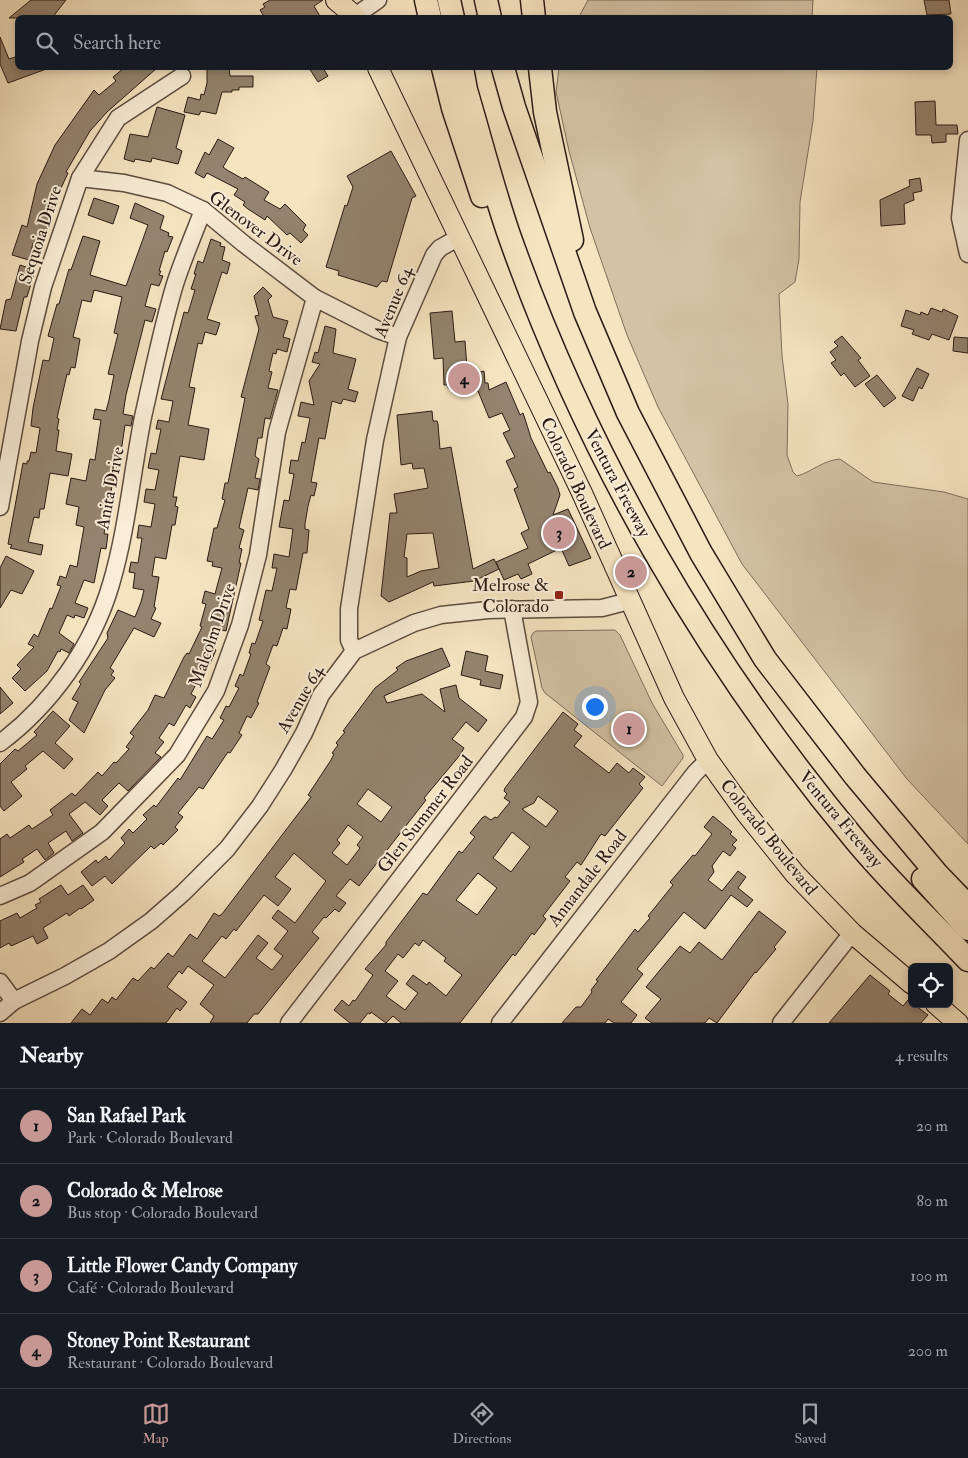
<!DOCTYPE html>
<html lang="en">
<head>
<meta charset="utf-8">
<style>
  body { margin:0; font-family:"IM FELL Double Pica",serif; background:#20242c; color:#f1f3f6 }
  .controls { position:absolute; right:15px; bottom:15px; display:grid; overflow:hidden; border-radius:8px; box-shadow:0 2px 8px #0003 }
  .controls button { width:45px; height:45px; display:grid; place-items:center; padding:0; border:0; border-bottom:1px solid #363941; background:#171b24; color:#f1f3f6; font:25px sans-serif }
  .you { position:absolute; left:594px; top:706px; width:18px; height:18px; margin:-12px; border:4px solid #fff; border-radius:50%; background:#1a73e8; box-shadow:0 0 0 8px #1a73e833 }
  .badge { display:grid; place-items:center; width:32px; height:32px; border-radius:50%; background:#c59692; color:#111; font-size:16px; font-weight:700 }
  .pin { position:absolute; translate:-50% -50%; border:2px solid #fff; box-shadow:0 1px 5px #0006 }
  .list { margin:0; padding:0; list-style:none }
  h2 { display:flex; justify-content:space-between; align-items:center; height:65px; margin:0; padding:0 20px; font-size:21px }
  h2 small { font-size:16px; font-weight:400; color:#9ea1a6 }
  .list li { display:grid; grid-template-columns:32px 1fr auto; gap:15px; align-items:center; box-sizing:border-box; height:75px; padding:0 20px; border-top:1px solid #363941 }
  .list b { display:block; font-size:19px; white-space:nowrap }
  .list p { margin:0; font-size:16px; white-space:nowrap; color:#9ea1a6 }
  .list em { font-size:16px; font-style:normal; color:#9ea1a6 }
  .icon { flex:none; width:28px; height:28px; fill:none; stroke:currentColor; stroke-width:2; stroke-linecap:round; stroke-linejoin:round }
  .map { position:relative; flex:none; width:968px; height:1023px; overflow:hidden }
  .search { position:absolute; background:#171b24; box-shadow:0 2px 8px #0003; left:15px; right:15px; top:15px; height:55px; display:flex; align-items:center; gap:12px; box-sizing:border-box; padding:0 18px; border-radius:8px; color:#9ea1a6; font-size:19px }
  .sheet { height:365px; background:#171b24 }
  nav { display:flex; justify-content:space-around; align-items:center; box-sizing:border-box; height:70px; border-top:1px solid #363941; background:#171b24; font-size:14px; color:#9ea1a6 }
  nav a { display:grid; justify-items:center; gap:2px }
  nav .on { color:#c59692 }
  .map>svg:first-child { display:block }
</style>
</head>
<body>
<div class="map">
<svg width="968" height="1023" viewBox="0 0 968 1023">
  <rect width="100%" height="100%" fill="#f6e4c1"/>
  <filter id="stains"><feTurbulence type="fractalNoise" baseFrequency=".004" numOctaves="4"/><feColorMatrix values="0 0 0 0 .2 0 0 0 0 .09 0 0 0 0 .02 0 0 0 .5 -.17"/></filter>
  <radialGradient id="worn" r=".72"><stop offset=".6" stop-color="#630" stop-opacity="0"/><stop offset="1" stop-color="#630" stop-opacity=".3"/></radialGradient>
  <!-- green -->
  <g fill="#d3c2a4" stroke="#7e6e5c">
    <polygon points="588,0 813,0 812,17 579,17"/>
    <path d="M559,68H817L813,121L800,202L799,259L795,282L779,294L782,356L788,404L787,455L793,472L797,476C814,471 821,461 840,459L873,482L944,492L968,499V844L907,779L742,564L658,407L627,335L590,228L569,151L556,92Z"/>
    <polygon points="615,630 620,635 652,703 683,755 683,758 662,786 545,693 542,688 531,637 533,633 536,631"/>
  </g>
  <!-- building -->
  <g fill="#94836e" stroke="#2a1a14" fill-rule="evenodd">
    <polygon points="31,0 66,0 52,18 9,18"/>
    <polygon points="270,0 323,0 314,6 321,18 265,18 260,10 265,7 263,4"/>
    <polygon points="924,0 949,0 951,14 927,15"/>
    <polygon points="0,37 9,59 18,56 18,68 49,68 8,83 0,64"/>
    <polygon points="124,68 157,68 107,112 90,131 66,172 68,173 56,199 42,246 33,243 29,260 12,255 22,225 27,227 37,184 55,145 94,90 99,95 116,81 113,77"/>
    <polygon points="207,68 229,68 230,76 253,76 253,87 239,87 239,90 232,90 232,92 222,92 216,114 201,111 199,115 184,112 188,97 200,100 201,94 204,95 207,83"/>
    <polygon points="309,68 323,68 328,76 318,82"/>
    <polygon points="935,101 936,125 957,125 958,134 946,134 946,142 932,143 931,135 916,135 915,102"/>
    <polygon points="157,107 185,115 176,148 182,151 178,164 152,158 151,162 135,159 134,162 124,159 130,134 148,137"/>
    <polygon points="218,139 234,148 223,167 227,170 243,179 245,177 269,192 264,200 280,209 285,204 306,225 303,230 308,235 301,243 290,233 287,235 267,216 265,220 248,209 243,205 245,202 234,195 238,189 207,173 204,178 195,173 205,152 209,155"/>
    <polygon points="391,151 416,196 412,198 387,282 382,281 377,287 338,275 339,271 326,267 345,205 347,206 353,187 347,176"/>
    <polygon points="920,178 922,191 913,193 914,200 904,204 905,224 881,226 880,200 910,186 909,180"/>
    <polygon points="94,198 119,206 113,224 88,215"/>
    <polygon points="135,203 164,216 160,229 169,233 168,236 173,237 167,252 165,251 159,271 161,271 159,275 163,276 159,286 151,284 145,306 156,309 152,322 145,320 126,395 123,414 133,416 131,426 125,425 120,459 118,459 111,491 104,534 108,534 106,549 101,548 94,583 84,580 75,603 88,608 84,618 75,615 74,618 67,615 59,633 74,644 73,646 69,653 61,649 60,652 58,651 47,671 25,691 12,678 21,669 17,665 34,647 28,644 34,634 38,637 50,608 52,609 61,586 57,585 60,576 66,578 70,565 77,567 84,527 76,525 79,507 66,504 71,478 86,481 90,459 95,460 101,420 93,419 95,409 106,411 109,400 114,375 108,374 118,334 114,333 122,297 94,290 91,302 82,300 73,337 80,339 75,368 71,367 69,375 67,374 57,418 59,419 57,430 59,430 56,451 72,454 68,476 50,473 44,509 40,509 39,518 34,517 28,542 43,545 41,555 10,548 12,545 8,544 23,463 27,464 27,461 29,461 31,452 36,453 40,428 31,426 33,408 43,360 49,361 50,357 54,338 48,336 57,304 59,304 69,269 71,270 83,236 100,241 90,275 126,286 148,225 130,218"/>
    <polygon points="211,239 221,243 220,246 225,247 222,260 230,263 227,274 222,272 207,319 220,323 216,335 205,332 202,344 198,343 189,387 195,388 188,425 209,429 204,460 180,456 173,497 177,497 175,506 178,507 175,525 172,525 166,559 155,557 152,576 159,577 154,607 156,608 151,619 161,623 154,637 134,628 110,668 114,671 111,675 115,678 105,690 84,733 69,720 78,702 72,699 81,684 79,682 108,638 107,633 118,610 135,617 141,602 144,590 133,588 135,573 129,572 131,562 138,563 142,538 137,538 139,525 151,527 155,504 144,502 146,489 155,490 159,470 148,468 151,453 156,454 161,429 156,429 158,420 169,422 173,401 161,399 184,312 188,313 195,290 191,289 196,274 194,274 198,261 203,263"/>
    <polygon points="20,265 35,270 27,297 24,297 16,331 0,329 6,300 11,299"/>
    <polygon points="263,287 272,296 268,300 273,317 288,321 283,337 290,339 287,352 277,349 276,354 273,353 269,371 272,372 268,388 278,390 270,419 265,418 262,438 258,438 255,456 259,459 255,478 260,479 258,490 248,488 239,528 244,530 239,548 242,549 239,563 241,563 226,631 217,629 211,647 216,650 208,668 205,667 191,694 196,697 190,708 186,705 174,726 169,723 159,738 164,742 155,753 161,757 128,791 119,783 102,800 108,806 100,815 85,802 69,814 83,833 72,841 66,831 48,843 54,853 45,860 37,849 22,859 24,862 0,877 0,839 7,834 10,838 29,825 32,829 53,815 50,810 72,793 75,796 98,772 102,776 114,762 116,763 129,749 126,747 134,736 130,733 148,710 155,695 164,698 184,657 187,653 189,654 202,627 200,626 206,604 202,603 205,591 215,594 222,568 212,566 213,562 207,561 214,528 217,528 225,500 222,499 225,483 228,483 245,398 241,397 259,329 255,316 259,315 254,296"/>
    <polygon points="931,308 942,312 943,309 958,316 949,340 932,334 929,340 912,334 914,330 901,326 906,310 920,315 921,312 928,315"/>
    <polygon points="452,311 455,342 465,341 467,368 480,372 484,371 485,383 488,383 489,390 506,382 520,415 523,413 526,422 531,438 548,473 550,472 558,488 560,495 553,515 568,509 591,558 569,566 561,548 528,564 532,574 521,579 518,574 504,580 496,562 528,548 521,533 529,529 514,489 518,487 506,461 515,457 503,433 510,430 502,413 489,418 478,391 474,390 474,386 448,388 448,385 444,385 443,358 434,359 430,313"/>
    <polygon points="325,326 336,329 333,353 356,359 348,389 358,392 355,402 343,399 341,404 332,401 325,439 319,438 311,482 317,483 314,496 311,495 308,506 305,524 305,529 309,530 307,553 303,553 296,590 290,589 286,608 291,609 287,629 283,628 277,646 273,645 266,664 270,667 257,702 259,703 251,718 247,716 239,733 242,735 230,753 228,752 203,789 199,787 178,813 183,817 175,827 178,830 163,845 161,843 154,849 151,846 112,884 105,876 92,886 81,872 96,860 98,863 106,856 109,860 125,843 121,838 129,829 133,833 147,819 143,815 154,805 156,807 178,778 180,780 207,736 212,739 224,720 220,718 226,706 229,707 239,688 235,686 240,674 243,676 251,654 249,653 252,643 255,644 263,621 259,620 266,590 272,591 277,568 272,568 274,554 289,557 293,529 279,527 284,500 289,501 294,474 289,473 291,460 298,461 302,442 305,443 310,418 298,416 301,402 314,405 309,381 320,364 312,362 315,352 318,353"/>
    <polygon points="842,336 861,358 858,360 870,376 855,387 844,373 841,376 831,363 836,360 830,352 838,346 834,342"/>
    <polygon points="954,337 968,338 968,353 953,351"/>
    <polygon points="917,368 929,374 922,389 919,387 913,401 902,396"/>
    <polygon points="877,375 896,398 884,407 865,384"/>
    <path d="M432,411L433,421H437L438,424L440,449L451,447L473,569L494,559L499,569L474,581L434,586L433,582L389,602L381,596L390,513H397L394,494L428,488L424,468L413,469L412,463L401,465L397,415ZM433,533L439,568L421,571L407,577V558L404,557L407,534Z"/>
    <polygon points="6,556 34,571 22,594 11,590 0,608 0,568"/>
    <path d="M442,648L450,666L384,696L387,703L422,694L445,712L440,689L456,685L459,698L487,720L478,732L466,722L452,739L464,748L460,755L424,798L426,800L359,886L350,879L336,896L346,903L339,912L335,909L326,918L324,917L312,932L319,938L258,1014H254L247,1023H210L214,1016L200,1004L214,985L188,966L182,974L179,971L167,987L187,1002L180,1011L177,1008L166,1023H71L82,1009L90,1015L102,999L108,1003L112,997L116,1000L133,978L138,981L151,967L154,969L168,953L173,957L190,934L197,939L214,913L219,916L222,914L311,797L308,795L331,760L334,754L332,753L338,745L336,743L345,732L343,731L375,688L398,670L396,668L406,661ZM368,789L392,807L381,822L357,804ZM348,825L363,837L357,845L360,848L347,865L332,853L340,843L337,840ZM294,853L326,881L295,923L278,910L272,918L288,931L274,949L283,956L272,970L256,958L268,943L258,935L225,978L202,961L222,936L226,939L234,929L236,931L264,895L278,906L291,889L275,877Z"/>
    <polygon points="466,651 488,656 485,671 503,675 500,689 480,685 481,680 461,675"/>
    <polygon points="0,687 13,703 0,714"/>
    <polygon points="53,711 70,726 55,743 73,759 64,769 43,751 25,766 27,769 11,782 22,796 4,811 0,806 0,764 15,749 18,751 37,735 34,732"/>
    <path d="M563,712L578,724L574,730L582,736L574,746L609,773L617,763L629,773L633,768L645,777L639,784L643,788L605,836L601,834L581,865L577,862L565,877L570,881L543,916L546,919L534,935L532,933L515,956L513,954L460,1023H401L393,1016L386,1023L371,1012L370,1014L368,1013L360,1023H350L334,1010L342,1000L349,1006L353,1000L355,1001L373,975L365,969L386,945V942L423,893L427,895L459,851L462,853L475,837L470,833L482,818L485,816L491,820L495,817L497,818L510,802L504,798L507,794L504,791L505,788ZM538,796L558,811L546,827L522,809L534,803ZM512,832L530,847L511,872L493,858ZM478,873L497,888L477,915L456,900ZM423,940L446,958L444,961L462,975L446,996L429,982L427,985L413,975L406,984L418,993L405,1010L386,996L398,981L385,971L398,954L403,958L415,943L419,946Z"/>
    <polygon points="713,816 732,832 730,834 737,840 732,845 736,848 730,856 723,851 712,866 714,872 708,880 722,891 738,871 746,877 738,888 753,900 747,907 731,895 705,929 684,912 637,969 643,974 621,1002 637,1015 631,1023 614,1023 608,1019 605,1023 562,1023 576,1007 581,1007 592,992 591,990 598,981 596,980 635,929 638,932 650,918 648,916 673,885 670,882 693,855 695,856 712,834 704,827"/>
    <polygon points="61,885 68,895 83,885 94,900 81,909 80,908 69,916 67,913 43,928 48,938 37,944 33,936 11,946 9,943 0,948 0,921 17,913 20,918 37,908 35,905 41,902 39,899"/>
    <polygon points="759,911 786,932 774,947 776,949 756,973 755,972 717,1023 709,1018 705,1023 652,1023 645,1018 661,999 646,987 680,946 690,953 699,942 722,960"/>
    <polygon points="870,975 890,991 888,994 903,1006 908,1000 928,1015 921,1023 829,1023"/>
  </g>
  <g fill="none" stroke-linecap="round" stroke-linejoin="round">
    <!-- minor casing -->
    <g stroke="#5d4c3f" stroke-width="19">
      <g id="minor">
        <polyline points="355,16 378,0"/>
        <polyline points="968,140 960,218 968,254"/>
        <polyline points="80,178 124,183 167,193 203,210 244,244 315,298 378,330 398,337"/>
        <polyline points="0,507 30,341 43,287 80,178 118,118 182,76"/>
        <polyline points="354,651 349,640 349,609 375,440 398,337 434,255 440,248 458,238"/>
        <path d="M0,743C51,705 93,646 111,584C127,530 132,472 143,417C153,373 162,327 175,284C183,259 194,234 203,210"/>
        <polyline points="0,896 30,883 102,832 177,755 216,691 240,625 258,555 277,432 315,298"/>
        <polyline points="0,982 14,1001"/>
        <polyline points="0,1013 14,1001 65,976 109,951 151,921 183,893 227,849 260,806 283,770 304,733 321,695 354,651 414,623 441,615 488,610 602,608 629,601"/>
        <polyline points="289,1023 524,717 529,702 512,609"/>
        <polyline points="500,1023 695,773 708,760"/>
        <polyline points="781,1023 852,933"/>
      </g>
    </g>
    <!-- major casing -->
    <g stroke="#2a1a14" stroke-width="22">
      <g id="major">
        <polyline points="336,0 355,16"/>
        <polyline points="378,68 582,493 674,698 708,760 746,813 795,874 852,933 912,984"/>
        <polyline points="936,1004 958,1023"/>
      </g>
    </g>
    <!-- highway casing -->
    <g stroke="#2a1a14" stroke-width="25">
      <g id="highway">
        <polyline points="426,0 430,18"/>
        <polyline points="449,0 453,18"/>
        <polyline points="486,0 490,18"/>
        <polyline points="532,0 534,18"/>
        <polyline points="443,68 453,108 482,196"/>
        <path d="M462,68L466,90C480,137 492,185 508,232C586,454 705,660 856,841C891,883 931,921 968,960"/>
        <polyline points="503,68 514,107 585,312 628,413 701,553 765,659 855,776 938,875 968,906"/>
        <polyline points="540,68 545,112 572,240"/>
        <polyline points="923,879 968,929"/>
      </g>
    </g>
    <!-- minor -->
    <use href="#minor" stroke="#f9edd7" stroke-width="16"/>
    <!-- major -->
    <use href="#major" stroke="#f6e4c1" stroke-width="20"/>
    <!-- highway -->
    <use href="#highway" stroke="#f6e4c1" stroke-width="22"/>
  </g>
  <!-- markers -->
  <rect fill="#8f2418" stroke="#f9edd7" stroke-width="2" x="554" y="590" width="10" height="10" rx="2.5"/>
  <g text-anchor="middle" stroke-width="4" stroke-linejoin="round" paint-order="stroke">
    <!-- street labels -->
    <g font-size="18" fill="#2a1a14" stroke="#f9edd7">
      <text transform="translate(256 228) rotate(37)" y="6">Glenover Drive</text>
      <text transform="translate(40 235) rotate(-72)" y="6">Sequoia Drive</text>
      <text transform="translate(393 302) rotate(-68)" y="6">Avenue 64</text>
      <text transform="translate(576 483) rotate(65)" y="6">Colorado Boulevard</text>
      <text transform="translate(618 483) rotate(62)" y="6">Ventura Freeway</text>
      <text transform="translate(110 488) rotate(-79)" y="6">Anita Drive</text>
      <text transform="translate(212 635) rotate(-71)" y="6">Malcolm Drive</text>
      <text transform="translate(300 699) rotate(-60)" y="6">Avenue 64</text>
      <text transform="translate(425 814) rotate(-52)" y="6">Glen Summer Road</text>
      <text transform="translate(841 819) rotate(50)" y="6">Ventura Freeway</text>
      <text transform="translate(769 837) rotate(51)" y="6">Colorado Boulevard</text>
      <text transform="translate(587 878) rotate(-52)" y="6">Annandale Road</text>
    </g>
    <!-- poi labels -->
    <g font-size="18" fill="#2a1a14" stroke="#f9edd7" text-anchor="end">
      <text x="549" y="591">Melrose &amp;<tspan x="549" dy="21">Colorado</tspan></text>
    </g>
  </g>
  <rect width="100%" height="100%" filter="url(#stains)"/>
  <rect width="100%" height="100%" fill="url(#worn)"/>
</svg>
<div class="controls">
<button><svg class="icon" aria-label="locate" viewBox="0 0 24 24"><circle cx="12" cy="12" r="6"/><path d="M12 2v4M12 18v4M2 12h4M18 12h4"/></svg></button>
</div>
<div class="you"></div>
<div class="pin badge" style="left:629px;top:729px">1</div>
<div class="pin badge" style="left:631px;top:572px">2</div>
<div class="pin badge" style="left:559px;top:533px">3</div>
<div class="pin badge" style="left:464px;top:379px">4</div>
<div class="search"><svg class="icon" aria-label="search" viewBox="0 0 24 24"><circle cx="10" cy="10" r="6"/><path d="M15 15l6 6"/></svg>Search here</div>
</div>
<section class="sheet">
<h2>Nearby<small>4 results</small></h2>
<ul class="list">
<li><span class="badge">1</span><div><b>San Rafael Park</b><p>Park · Colorado Boulevard</p></div><em>20 m</em></li>
<li><span class="badge">2</span><div><b>Colorado &amp; Melrose</b><p>Bus stop · Colorado Boulevard</p></div><em>80 m</em></li>
<li><span class="badge">3</span><div><b>Little Flower Candy Company</b><p>Café · Colorado Boulevard</p></div><em>100 m</em></li>
<li><span class="badge">4</span><div><b>Stoney Point Restaurant</b><p>Restaurant · Colorado Boulevard</p></div><em>200 m</em></li>
</ul>
</section>
<nav>
<a class="on"><svg class="icon" aria-label="map" viewBox="0 0 24 24"><path d="M3 6l6-2 6 2 6-2v14l-6 2-6-2-6 2zM9 4v14M15 6v14"/></svg>Map</a>
<a><svg class="icon" aria-label="directions" viewBox="0 0 24 24"><path d="M12 3l9 9-9 9-9-9zM9 14v-3h6M13 9l2 2-2 2"/></svg>Directions</a>
<a><svg class="icon" aria-label="saved" viewBox="0 0 24 24"><path d="M7 4h10v16l-5-4-5 4z"/></svg>Saved</a>
</nav>
</body>
</html>
